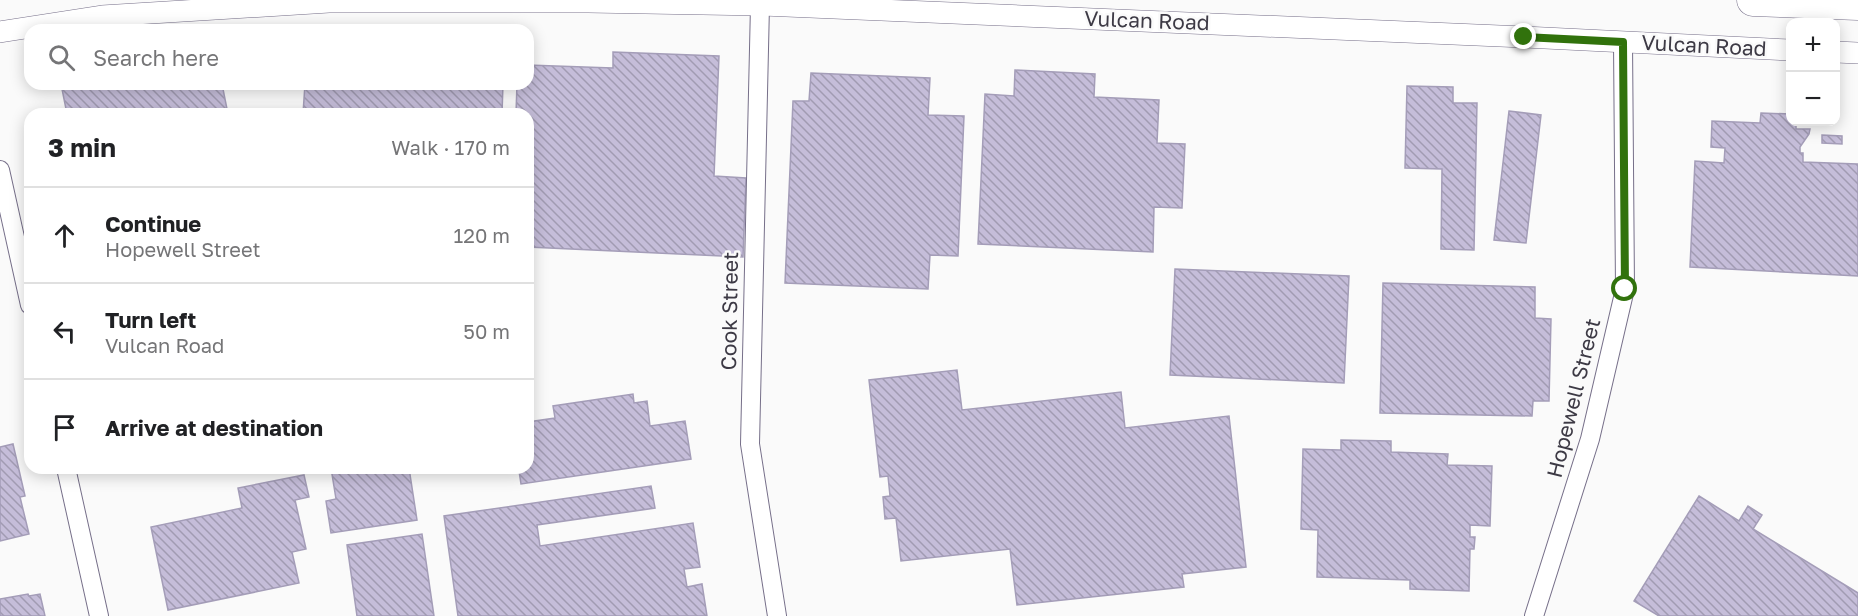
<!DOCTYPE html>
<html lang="en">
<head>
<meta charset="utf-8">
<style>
  body { margin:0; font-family:"Golos Text",sans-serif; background:#f2f2f2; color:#202124 }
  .controls { position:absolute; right:18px; top:18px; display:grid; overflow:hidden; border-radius:12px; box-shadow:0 3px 15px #0003 }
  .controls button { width:54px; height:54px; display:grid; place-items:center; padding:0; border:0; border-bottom:2px solid #e0e0e0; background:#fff; color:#202124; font:30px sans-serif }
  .stop { position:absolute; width:18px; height:18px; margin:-14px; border:4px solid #31720c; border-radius:50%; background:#fff }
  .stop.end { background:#31720c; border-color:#fff; box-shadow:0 2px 6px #0008 }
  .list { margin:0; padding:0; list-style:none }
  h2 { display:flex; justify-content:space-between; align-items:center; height:78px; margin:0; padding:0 24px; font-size:26px }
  h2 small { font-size:20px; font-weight:400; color:#757577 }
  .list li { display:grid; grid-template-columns:39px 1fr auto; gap:18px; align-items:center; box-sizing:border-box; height:96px; padding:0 24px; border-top:2px solid #e0e0e0 }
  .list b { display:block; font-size:22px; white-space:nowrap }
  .list p { margin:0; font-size:20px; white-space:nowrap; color:#757577 }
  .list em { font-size:20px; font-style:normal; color:#757577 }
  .icon { flex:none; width:33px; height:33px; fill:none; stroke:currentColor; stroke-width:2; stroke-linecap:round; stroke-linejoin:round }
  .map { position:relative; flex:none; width:1858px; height:616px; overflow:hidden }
  .search { position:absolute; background:#fff; box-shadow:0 3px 15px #0003; left:24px; top:24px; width:510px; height:66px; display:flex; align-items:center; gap:15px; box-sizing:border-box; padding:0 21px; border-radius:18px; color:#757577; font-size:22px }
  .panel { position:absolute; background:#fff; box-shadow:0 3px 15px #0003; left:24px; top:108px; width:510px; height:366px; border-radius:18px }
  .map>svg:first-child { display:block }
</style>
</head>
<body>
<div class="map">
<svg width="1858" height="616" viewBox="0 0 1858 616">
  <defs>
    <pattern id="building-back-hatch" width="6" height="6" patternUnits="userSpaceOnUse" patternTransform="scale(1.5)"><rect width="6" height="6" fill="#c5bdd9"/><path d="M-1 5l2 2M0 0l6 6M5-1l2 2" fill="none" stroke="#a19bb2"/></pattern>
  </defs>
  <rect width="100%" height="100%" fill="#fafafa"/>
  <!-- building -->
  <g fill="url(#building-back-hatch)" stroke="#a49db8" stroke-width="1.5">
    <polygon points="613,52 719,56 714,176 746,178 743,257 528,247 528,114 516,114 517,84 528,84 528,65 613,68"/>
    <polygon points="1015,70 1095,74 1094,97 1159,100 1157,143 1185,144 1182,208 1154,207 1153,252 978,244 985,94 1014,96"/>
    <polygon points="811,73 930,78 928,115 964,116 958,256 930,255 928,289 785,283 793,101 809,101"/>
    <polygon points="61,84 222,84 228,114 67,114"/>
    <polygon points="305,84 503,84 502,114 303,114"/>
    <polygon points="1407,86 1453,87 1453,103 1477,103 1474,250 1441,249 1442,169 1405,168"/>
    <polygon points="1509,111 1541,115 1526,243 1494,240"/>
    <polygon points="1761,113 1790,114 1790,122 1796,122 1796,129 1810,129 1809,134 1800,147 1800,153 1803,153 1803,162 1858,164 1858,276 1690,267 1695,161 1724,163 1725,148 1711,147 1712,121 1760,123"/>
    <polygon points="1822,135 1842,136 1842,144 1822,143"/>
    <polygon points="1175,269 1349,276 1344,383 1170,375"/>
    <polygon points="1383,283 1535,287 1535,318 1551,319 1549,401 1533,401 1532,416 1380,413"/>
    <polygon points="957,370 962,410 1121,392 1125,428 1229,416 1246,567 1182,574 1184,587 1017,605 1010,549 901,561 896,518 885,519 883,497 890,496 888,476 880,477 869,380"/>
    <polygon points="633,394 634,403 647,401 650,426 685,421 691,459 521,484 519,471 503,473 503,468 528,468 528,422 555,418 553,406"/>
    <polygon points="1341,440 1391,441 1391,452 1448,454 1447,465 1492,466 1490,526 1470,525 1470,537 1475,537 1474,549 1470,549 1469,591 1410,589 1410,580 1317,577 1318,530 1301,529 1303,449 1341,450"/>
    <polygon points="13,444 25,496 20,497 29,534 0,541 0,447"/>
    <polygon points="331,468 409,468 417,520 331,533 326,501 336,499"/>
    <polygon points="304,475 309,497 295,500 306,549 292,552 299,583 168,610 151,527 242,508 238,488"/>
    <polygon points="651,486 655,508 537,525 540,546 693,523 700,567 684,569 687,587 702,584 707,616 458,616 444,516"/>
    <polygon points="1699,496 1739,521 1748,506 1762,515 1753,529 1858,593 1858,616 1659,616 1634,601"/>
    <polygon points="422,534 434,616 357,616 347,545"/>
    <polygon points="28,594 29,596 40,594 45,616 0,616 0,599"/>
  </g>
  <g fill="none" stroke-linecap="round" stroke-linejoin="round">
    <!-- minor casing -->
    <g stroke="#766f89" stroke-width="20">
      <g id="minor">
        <polyline points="760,5 750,444 777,616"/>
        <polyline points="0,170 30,305"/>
        <polyline points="66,468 99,616"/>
        <polyline points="1534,616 1590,439 1625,289 1623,42"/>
      </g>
    </g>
    <!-- tertiary casing -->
    <g stroke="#766f89" stroke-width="22">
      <g id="tertiary">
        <polyline points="0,32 102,16 329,2 588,2 760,5 1524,37 1790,50"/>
        <polyline points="1836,52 1858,53"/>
      </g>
    </g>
    <!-- motorway casing -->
    <g stroke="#766f89" stroke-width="33">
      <polyline id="motorway" points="1753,0 1858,4"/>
    </g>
    <!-- minor -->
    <use href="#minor" stroke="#fff" stroke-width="18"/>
    <!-- tertiary -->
    <use href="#tertiary" stroke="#fff" stroke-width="21"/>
    <!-- motorway -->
    <use href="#motorway" stroke="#fff" stroke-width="32"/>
  </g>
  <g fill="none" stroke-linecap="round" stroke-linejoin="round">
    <!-- route -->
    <polyline stroke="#31720c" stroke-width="8" points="1524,37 1623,42 1625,289"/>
  </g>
  <g text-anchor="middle" stroke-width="5" stroke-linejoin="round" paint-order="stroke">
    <!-- street labels -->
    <g font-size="21" fill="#3d3a45" stroke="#fafafa">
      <text transform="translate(1147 21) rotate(2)" y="7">Vulcan Road</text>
      <text transform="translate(1704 46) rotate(3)" y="7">Vulcan Road</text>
      <text transform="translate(730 311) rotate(-89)" y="7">Cook Street</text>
      <text transform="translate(1574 398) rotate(-76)" y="7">Hopewell Street</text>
    </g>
  </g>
</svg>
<div class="controls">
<button>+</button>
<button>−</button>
</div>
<div class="stop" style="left:1625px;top:289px"></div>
<div class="stop end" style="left:1524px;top:37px"></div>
<div class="search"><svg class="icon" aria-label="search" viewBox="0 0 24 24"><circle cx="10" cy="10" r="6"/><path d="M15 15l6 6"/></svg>Search here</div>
<section class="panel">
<h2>3 min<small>Walk · 170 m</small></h2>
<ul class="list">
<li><svg class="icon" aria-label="ahead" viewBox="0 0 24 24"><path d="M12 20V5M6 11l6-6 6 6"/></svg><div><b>Continue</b><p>Hopewell Street</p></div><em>120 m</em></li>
<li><svg class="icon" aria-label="left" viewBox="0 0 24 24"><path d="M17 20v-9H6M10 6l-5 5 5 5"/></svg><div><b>Turn left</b><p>Vulcan Road</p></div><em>50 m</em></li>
<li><svg class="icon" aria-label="arrive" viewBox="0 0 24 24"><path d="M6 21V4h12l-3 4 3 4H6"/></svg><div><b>Arrive at destination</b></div></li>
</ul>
</section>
</div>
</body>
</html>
